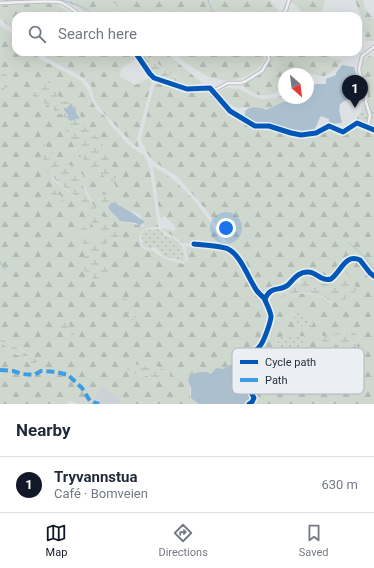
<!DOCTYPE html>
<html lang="en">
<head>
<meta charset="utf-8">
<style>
  body { margin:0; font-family:Roboto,sans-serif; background:#f6f6f7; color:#1f2937 }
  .compass { position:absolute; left:278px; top:68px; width:36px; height:36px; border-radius:50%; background:#fff; box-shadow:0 4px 16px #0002; rotate:152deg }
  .you { position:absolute; left:226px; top:228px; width:14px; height:14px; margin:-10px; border:3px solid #fff; border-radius:50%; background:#1a73e8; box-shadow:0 0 0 6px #1a73e833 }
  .badge { display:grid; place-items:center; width:26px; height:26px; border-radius:50%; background:#111827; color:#fff; font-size:13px; font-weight:700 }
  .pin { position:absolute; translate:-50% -33px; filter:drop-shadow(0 1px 2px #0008) }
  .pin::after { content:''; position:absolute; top:21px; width:14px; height:12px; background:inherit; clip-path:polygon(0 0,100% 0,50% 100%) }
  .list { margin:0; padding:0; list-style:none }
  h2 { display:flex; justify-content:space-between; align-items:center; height:52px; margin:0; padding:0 16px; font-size:17px }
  h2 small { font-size:13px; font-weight:400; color:#747a83 }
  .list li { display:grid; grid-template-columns:26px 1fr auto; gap:12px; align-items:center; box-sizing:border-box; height:56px; padding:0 16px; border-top:1px solid #e0e1e3 }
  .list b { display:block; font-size:15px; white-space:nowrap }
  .list p { margin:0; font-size:13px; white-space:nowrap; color:#747a83 }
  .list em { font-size:13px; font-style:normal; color:#747a83 }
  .icon { flex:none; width:22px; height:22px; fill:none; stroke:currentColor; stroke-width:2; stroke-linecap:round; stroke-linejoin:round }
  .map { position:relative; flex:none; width:374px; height:404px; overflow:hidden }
  .search { position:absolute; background:#fff; box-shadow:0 4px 16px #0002; left:12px; right:12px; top:12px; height:44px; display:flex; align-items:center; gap:10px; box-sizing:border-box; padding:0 14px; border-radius:12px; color:#747a83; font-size:15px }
  .sheet { height:108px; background:#fff }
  nav { display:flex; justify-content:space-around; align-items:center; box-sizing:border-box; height:56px; border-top:1px solid #e0e1e3; background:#fff; font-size:11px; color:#747a83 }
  nav a { display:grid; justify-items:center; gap:2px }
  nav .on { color:#111827 }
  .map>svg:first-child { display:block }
</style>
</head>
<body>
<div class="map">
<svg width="374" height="404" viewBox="0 0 374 404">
  <defs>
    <pattern id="green-dots" width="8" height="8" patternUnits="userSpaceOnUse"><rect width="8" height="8" fill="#cfd8cf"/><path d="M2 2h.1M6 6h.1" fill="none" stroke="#b2bab3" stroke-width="1.8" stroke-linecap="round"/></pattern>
    <pattern id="forest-firs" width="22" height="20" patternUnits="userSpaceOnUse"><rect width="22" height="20" fill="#cfd8cf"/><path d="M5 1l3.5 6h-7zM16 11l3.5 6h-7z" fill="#b2bab3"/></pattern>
    <pattern id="wetland-marsh" width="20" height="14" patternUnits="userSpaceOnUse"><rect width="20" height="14" fill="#cfd8cf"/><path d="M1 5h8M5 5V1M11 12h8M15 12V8" fill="none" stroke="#b2bab3"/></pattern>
  </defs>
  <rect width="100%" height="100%" fill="#dee1e4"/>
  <!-- built -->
  <polygon fill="#ccd0d7" points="101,388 105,388 119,398 120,401 119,404 99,404 95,395 97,392"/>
  <!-- green -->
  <g fill="url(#green-dots)">
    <polygon points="107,0 113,0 125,16 118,16"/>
    <polygon points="363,104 366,105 370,115 366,125 358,123 356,119 361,112"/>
    <path d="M158,229L162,231L164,235C178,238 186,248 185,262L171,258L164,257L156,247L149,249L143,246L141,234L144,230Z"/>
    <polygon points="300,308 313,323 312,326 300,327 294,319 291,312"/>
    <polygon points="287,335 298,335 305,337 306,339 296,351 280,356 277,355 275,347 280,337"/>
  </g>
  <!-- forest -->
  <g fill="url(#forest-firs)" fill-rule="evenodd">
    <polygon points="65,0 107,0 118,16 90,16"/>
    <polygon points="113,0 270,0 280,13 276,16 125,16"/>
    <path d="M287,0H325L322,10L325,16H303C299,8 296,4 287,0Z"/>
    <polygon points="355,0 363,0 365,9 374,19 374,41 366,41 363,30 363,22"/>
    <polygon points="25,3 56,4 75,16 16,16 16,32 0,19 0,6"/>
    <path d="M0,25L16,37V52H32L42,60L80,80L88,90L93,103L97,110L106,117L109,123L125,141L136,151L144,155L150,169L158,227C142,227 134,234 143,249L153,251L163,258L169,260L184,264L188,259L185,247C198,245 219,245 230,254C241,262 246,277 253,288C258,295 263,302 267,309C269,314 269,319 268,325C266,337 246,366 232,364L225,368L211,374C205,370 197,372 190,375C190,382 190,389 190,396L199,404H119L120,401L119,398L117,396L112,397L110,391L105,388C100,389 97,390 95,395L99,404H80L70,401L66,404H0V343L12,350L16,355H22L28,363L35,360L29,354L0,338V92L3,91L7,75L0,72ZM50,83L57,94L64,101L72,100L75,104L78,114L86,121L93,134L101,139L105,152L112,160L111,170L117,178L113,181L118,192C105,184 108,172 90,169C82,156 72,145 66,131C63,125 66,119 63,113L54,112C48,102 37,96 26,90L33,92ZM43,144L83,182L93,205L119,237L107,243L100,249L101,258L108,269L79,263L88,254L89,251L81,241L83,222L89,235L98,241L100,239V234L93,226L82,202L52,179ZM106,195C115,205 126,210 139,214L144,227C136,225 129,222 120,221ZM152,363L158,368H164L157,380L144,375L129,373L133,364L147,367Z"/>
    <polygon points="39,52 128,52 137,58 121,69 120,76 135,85 149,78 152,81 137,139 139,148 133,144 101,110 94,99 91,86 86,81 79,75 48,59"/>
    <path d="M143,52H165L202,83L197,86C172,79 163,66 143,52Z"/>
    <path d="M172,52H264C265,62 261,67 253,72C221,93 197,71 172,52Z"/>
    <path d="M269,52H320L329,57L342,60L336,69L325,76H320L308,73L284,74V89C269,98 256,98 242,85C254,79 273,68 269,52Z"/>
    <path d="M369,56L374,57V128L371,124C371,121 372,117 372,114C371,110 368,106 368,102C367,96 370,92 369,86C365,73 352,67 369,56Z"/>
    <path d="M155,81C163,83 171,87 179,89C189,92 201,89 210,93L232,117L244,124L255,129L274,131L301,138L316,135L330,130L343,135L354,127H361L374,133V272L357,256C340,259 339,271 325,277C316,273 304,267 295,275C291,278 287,283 283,285C276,288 269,289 263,295L261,294L239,257L225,240L207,211L178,177L153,161L147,153L141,139Z"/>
    <path d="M226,88L239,89L252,96L261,99L276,98L284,94V98H292L287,102H283L266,110C257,105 251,107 241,108C233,109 221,99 218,92Z"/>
    <path d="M153,166C176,179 194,198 209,220C214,227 217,236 223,244L220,245L212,244L182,243L176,238L162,230L164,228L174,231L176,229L172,223L165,216L160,218Z"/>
    <path d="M356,260L374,280V404H250L255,398L247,385L246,375L251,356L264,342L272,325L273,317L267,301C272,297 276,297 282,296C299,293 317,291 331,303L357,287L351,286L347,281L349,277L347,274L344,272L343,269L352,261ZM300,308L313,323L312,326H300L294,319L291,312ZM350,325L355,333L361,337L357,344L349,349L340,345H336L331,348L321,335L328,338C335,335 348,332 350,325ZM287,335H298L305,337L306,339L296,351L280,356L277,355L275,347L280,337Z"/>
  </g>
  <!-- wetland -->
  <g fill="url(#wetland-marsh)" fill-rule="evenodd">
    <polygon points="137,52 143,52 164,69 178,79 190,84 189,87 152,75"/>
    <polygon points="0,72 7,75 8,85 3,91 0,92"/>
    <path d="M44,82L50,83L57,94L64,101L72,100L75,104L78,114L86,121L93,134L101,139L105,152L113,160L111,170L118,176L113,181L118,193C106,183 107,172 90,170C82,156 72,145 66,131C63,125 66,119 63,113L57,115L50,106L45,104L42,99L24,93L26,90L33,92L37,91L39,86ZM71,103C75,107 74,113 78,117L77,120H75L65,112V108H67Z"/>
    <path d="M43,143L66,165H73L84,176C79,201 110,218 119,237L107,243L100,249C101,262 108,265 110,277L94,279L81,267L78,263L88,254L89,251L81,241L74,224L83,222L89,235L98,241L100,239V234L93,226L82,202L46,172L44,163Z"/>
    <polygon points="53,189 62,197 65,206 61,207 52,197 51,190"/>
    <path d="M100,194L106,195L113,202L111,203L110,212L115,214L120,221C111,214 103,207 99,196Z"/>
    <path d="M344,272L347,273L349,277L347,281L351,285L357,287L358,290C350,293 345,303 335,303C330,303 328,299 324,297C320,296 314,294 309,293C296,291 282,299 269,297C278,289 286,290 293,282L299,283L301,282V277L302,275C314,271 331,296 340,273Z"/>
    <polygon points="125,298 132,306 137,317 131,321 126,310 116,302"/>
    <polygon points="66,320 75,335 73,337 65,335 61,328 62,323"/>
    <polygon points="350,325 355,333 361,337 357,344 358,349 356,351 350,352 349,349 342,348 340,345 336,345 329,349 319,337 321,335 328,338 334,334 345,332 346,329 349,328"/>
    <polygon points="0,338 29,355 38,361 32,365 28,363 22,355 14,354 12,350 0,343"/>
    <path d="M152,363C158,368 164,368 170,372V378L157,380L144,375L128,373L127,367L133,364L147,367Z"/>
  </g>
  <!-- water -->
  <g fill="#acbfcf">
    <path d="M342,65L354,67L356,74L362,83L361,86C363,91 362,93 359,97H351L340,104L339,110L342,123L332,124L329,123V119L321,116C318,119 318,126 312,132L295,133L270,124L256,125L245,119C245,117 245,114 245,112C248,105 261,107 266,110L283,102H287L292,98H308V88L316,84H326V79L336,75V73Z"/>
    <path d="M71,103C75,108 75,113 80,118L71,121L68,119V115L64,110V108H67Z"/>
    <path d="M113,202L131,212L145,222L139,226L136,223L120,221C116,215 111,213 108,207L111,203Z"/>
    <path d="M242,362L243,363V383L251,395L249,400L245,404H199L191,398V388L188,380L190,375C197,372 205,370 211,374L216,368L223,369L232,364H234Z"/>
  </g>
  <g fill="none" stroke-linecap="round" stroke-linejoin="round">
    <!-- stream -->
    <g stroke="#acbfcf" stroke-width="1">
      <polyline points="61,0 75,4 86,9 94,16"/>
      <polyline points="208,0 214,16"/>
      <polyline points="0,2 9,0"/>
      <polyline points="143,52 150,58"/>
      <polyline points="359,96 363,101"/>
      <polyline points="368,105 371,112 374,113"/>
      <polyline points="349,243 364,256 374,269"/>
      <polyline points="0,261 5,269"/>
      <polyline points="254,402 256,404"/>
    </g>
    <!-- minor casing -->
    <g stroke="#bdbfc2" stroke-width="4.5">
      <g id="minor">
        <path d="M0,3C15,3 46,0 60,2C68,5 75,11 81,16"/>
        <polyline points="281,16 286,10 289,0"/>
        <polyline points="135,52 150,74 154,78 187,89 210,88 230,111 255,126 269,126 291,133 301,135 316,133 329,126 343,132 357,123 374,130"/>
        <polyline points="213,91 228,83 241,83 246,81 262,71 269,59 267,52"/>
        <polyline points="368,127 370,115 366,102 367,86 360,75 359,69 362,56 374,47"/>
        <path d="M194,244C202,245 222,246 228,249C241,255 249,280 257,291C259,294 264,297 265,300C267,305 271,312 271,317C270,324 264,341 260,346C257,351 250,352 248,358L246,382L254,398L252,402L249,404"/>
        <path d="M265,299C271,285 279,292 288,285C294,279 298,272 308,272C317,272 321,282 331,279C341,272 345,253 360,260L370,273L374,276"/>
      </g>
    </g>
    <!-- minor -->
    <use href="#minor" stroke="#edeff0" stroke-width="2.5"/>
    <!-- quiet -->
    <polyline stroke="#3c9de2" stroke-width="4" stroke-dasharray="8 4" stroke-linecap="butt" points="0,370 13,371 22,374 34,375 41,371 57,372 68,375 82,388 90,401 99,404"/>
    <!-- cycleway casing -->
    <g stroke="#ebeff4" stroke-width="8">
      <g id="cycleway">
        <polyline points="135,52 150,74 154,78 187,89 210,88 230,111 255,126 269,126 291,133 301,135 316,133 329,126 343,132 357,123 374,130"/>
        <path d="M194,244C202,245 222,246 228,249C241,255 249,280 257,291C259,294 264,297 265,300C267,305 271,312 271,317C270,324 264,341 260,346C257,351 250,352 248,358L246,382L254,398L252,402L249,404"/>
        <path d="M265,299C271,285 279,292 288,285C294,279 298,272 308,272C317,272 321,282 331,279C341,272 345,253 360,260L370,273L374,276"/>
      </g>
    </g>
    <!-- cycleway -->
    <use href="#cycleway" stroke="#0057b8" stroke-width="5"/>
  </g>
  <!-- legend -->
  <rect x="232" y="348" width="132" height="46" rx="6" fill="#ebeff4" stroke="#b0b5bd" stroke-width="1"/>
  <rect x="240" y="360" width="18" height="4" fill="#0057b8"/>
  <rect x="240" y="378" width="18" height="4" fill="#3c9de2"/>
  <g font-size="11" fill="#262f3c">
    <text x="265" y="366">Cycle path</text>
    <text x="265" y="384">Path</text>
  </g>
</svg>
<svg class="compass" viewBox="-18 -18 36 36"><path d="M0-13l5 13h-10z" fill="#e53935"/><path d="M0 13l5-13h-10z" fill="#747a83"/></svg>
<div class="you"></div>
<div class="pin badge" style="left:355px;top:108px">1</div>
<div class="search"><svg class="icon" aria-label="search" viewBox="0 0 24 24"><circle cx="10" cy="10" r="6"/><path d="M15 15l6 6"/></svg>Search here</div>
</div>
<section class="sheet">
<h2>Nearby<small></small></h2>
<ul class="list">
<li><span class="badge">1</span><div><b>Tryvannstua</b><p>Café · Bomveien</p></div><em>630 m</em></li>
</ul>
</section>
<nav>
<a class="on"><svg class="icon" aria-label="map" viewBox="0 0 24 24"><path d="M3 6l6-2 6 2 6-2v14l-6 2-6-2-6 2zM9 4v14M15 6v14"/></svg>Map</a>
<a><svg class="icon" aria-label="directions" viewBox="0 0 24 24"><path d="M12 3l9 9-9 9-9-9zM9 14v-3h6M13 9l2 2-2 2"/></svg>Directions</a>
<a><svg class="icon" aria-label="saved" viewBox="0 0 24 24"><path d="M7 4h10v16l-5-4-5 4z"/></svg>Saved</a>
</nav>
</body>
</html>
